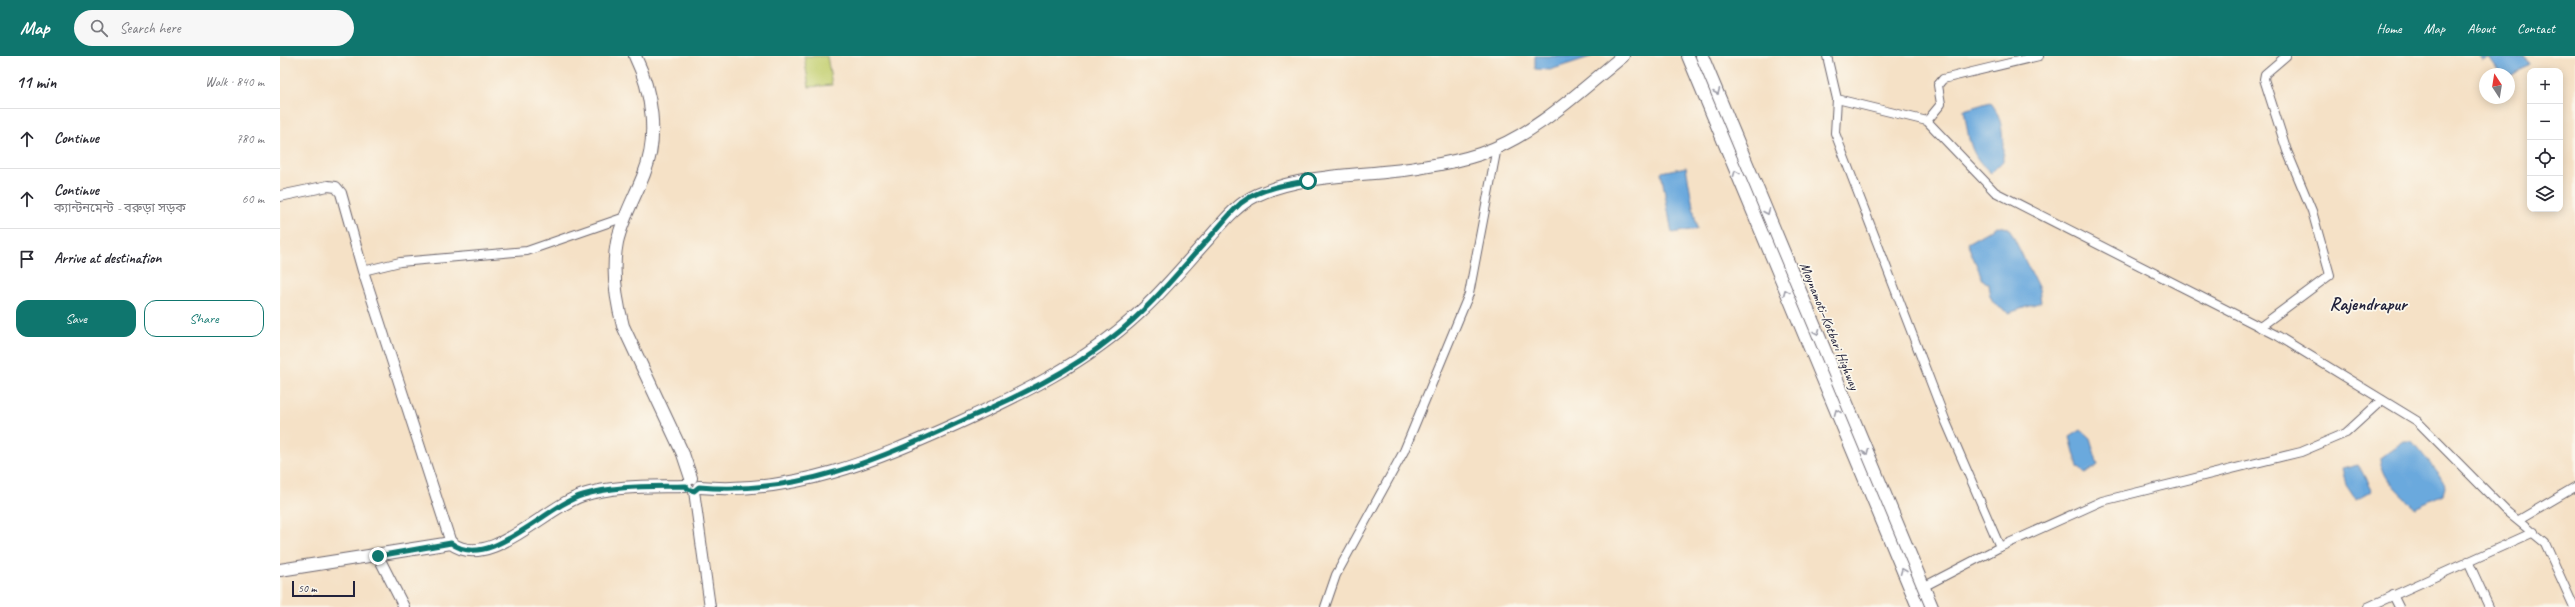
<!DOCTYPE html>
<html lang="en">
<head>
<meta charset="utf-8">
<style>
  body { margin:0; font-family:Caveat,"Noto Sans Bengali",sans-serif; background:#f7f7f7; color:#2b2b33 }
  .controls { position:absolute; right:12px; top:12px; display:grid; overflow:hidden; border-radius:8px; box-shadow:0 2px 10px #0003 }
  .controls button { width:36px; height:36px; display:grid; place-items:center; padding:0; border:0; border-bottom:1px solid #e1e1e2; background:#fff; color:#2b2b33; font:20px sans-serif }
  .compass { position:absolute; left:2199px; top:12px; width:36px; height:36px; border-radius:50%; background:#fff; box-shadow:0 2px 10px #0003; rotate:348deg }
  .scale { position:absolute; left:12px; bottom:10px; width:63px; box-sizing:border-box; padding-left:4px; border:2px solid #22223b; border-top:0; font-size:11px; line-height:14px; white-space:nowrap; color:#22223b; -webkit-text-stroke:3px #fbf7ec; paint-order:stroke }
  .stop { position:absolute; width:12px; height:12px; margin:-9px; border:3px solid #0f766e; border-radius:50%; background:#fff }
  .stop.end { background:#0f766e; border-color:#fff; box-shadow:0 1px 4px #0008 }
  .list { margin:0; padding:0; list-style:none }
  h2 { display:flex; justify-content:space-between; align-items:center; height:52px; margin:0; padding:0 16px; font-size:17px }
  h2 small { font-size:13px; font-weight:400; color:#7c7c81 }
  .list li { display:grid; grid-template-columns:26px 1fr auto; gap:12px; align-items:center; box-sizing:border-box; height:60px; padding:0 16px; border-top:1px solid #e1e1e2 }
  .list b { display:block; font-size:15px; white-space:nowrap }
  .list p { margin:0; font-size:13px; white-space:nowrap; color:#7c7c81 }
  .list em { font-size:13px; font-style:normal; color:#7c7c81 }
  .actions { display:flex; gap:8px; padding:12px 16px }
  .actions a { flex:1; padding:9px 0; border:1px solid #0f766e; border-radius:12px; text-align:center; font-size:14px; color:#0f766e }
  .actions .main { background:#0f766e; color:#fff }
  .icon { flex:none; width:22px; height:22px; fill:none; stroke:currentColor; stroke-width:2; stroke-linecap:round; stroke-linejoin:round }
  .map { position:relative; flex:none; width:2295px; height:551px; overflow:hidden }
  header { display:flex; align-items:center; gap:24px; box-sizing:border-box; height:56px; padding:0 20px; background:#0f766e; color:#fff }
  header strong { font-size:19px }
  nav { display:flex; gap:22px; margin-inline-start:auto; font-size:14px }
  .search { width:280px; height:36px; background:#f7f7f7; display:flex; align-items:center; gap:10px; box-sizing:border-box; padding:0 14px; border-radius:22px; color:#7c7c81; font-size:15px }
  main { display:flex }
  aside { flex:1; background:#fff }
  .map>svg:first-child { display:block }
</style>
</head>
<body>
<header>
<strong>Map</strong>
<div class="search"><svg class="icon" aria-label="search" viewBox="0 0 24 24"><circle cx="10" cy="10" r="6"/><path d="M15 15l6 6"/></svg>Search here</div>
<nav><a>Home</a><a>Map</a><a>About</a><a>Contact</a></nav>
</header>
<main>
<aside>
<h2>11 min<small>Walk · 840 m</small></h2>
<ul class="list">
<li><svg class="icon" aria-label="ahead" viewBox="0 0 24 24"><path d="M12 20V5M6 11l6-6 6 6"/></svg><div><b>Continue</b></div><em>780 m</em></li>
<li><svg class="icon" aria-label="ahead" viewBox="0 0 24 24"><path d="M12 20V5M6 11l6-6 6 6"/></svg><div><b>Continue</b><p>ক্যান্টনমেন্ট - বরুড়া সড়ক</p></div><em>60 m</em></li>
<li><svg class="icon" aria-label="arrive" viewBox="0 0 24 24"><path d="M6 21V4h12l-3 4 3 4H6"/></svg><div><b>Arrive at destination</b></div></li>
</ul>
<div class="actions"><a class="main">Save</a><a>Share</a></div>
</aside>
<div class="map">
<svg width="2295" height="551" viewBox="0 0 2295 551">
  <rect width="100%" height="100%" fill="#fbf7ec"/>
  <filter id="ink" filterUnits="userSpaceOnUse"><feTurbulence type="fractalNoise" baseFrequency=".025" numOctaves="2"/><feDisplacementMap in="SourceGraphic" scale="8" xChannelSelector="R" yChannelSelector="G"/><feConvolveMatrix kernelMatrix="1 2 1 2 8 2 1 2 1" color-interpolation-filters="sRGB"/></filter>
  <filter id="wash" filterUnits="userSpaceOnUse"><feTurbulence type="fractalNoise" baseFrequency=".012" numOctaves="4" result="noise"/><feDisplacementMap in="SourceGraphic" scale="16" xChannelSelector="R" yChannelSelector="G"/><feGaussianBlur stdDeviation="0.9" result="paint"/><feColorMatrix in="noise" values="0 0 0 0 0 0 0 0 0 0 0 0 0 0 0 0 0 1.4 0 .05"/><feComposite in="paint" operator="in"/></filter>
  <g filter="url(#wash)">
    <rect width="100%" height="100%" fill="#f5e1c6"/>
    <!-- green -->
    <polygon fill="#c3cf70" stroke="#727856" points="524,0 547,0 552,29 529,31"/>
    <!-- water -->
    <g fill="#6aa9dd" stroke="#46668c">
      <polygon points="1255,0 1313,0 1270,14 1255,13"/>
      <polygon points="2199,0 2244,0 2249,8 2229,21 2229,18 2221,18 2209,1 2202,4"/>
      <path d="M1710,46C1724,61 1723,85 1723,105L1711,117C1688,98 1689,81 1684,54Z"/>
      <polygon points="1406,111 1417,173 1392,177 1381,116"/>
      <path d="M1717,170L1729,172L1759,233L1761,246L1729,257C1714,249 1710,246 1708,228L1703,224L1687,187Z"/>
      <polygon points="1801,374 1810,382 1818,409 1805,418 1798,411 1790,381"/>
      <path d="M2124,385H2132L2164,425L2165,431L2163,438L2135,451C2120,439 2100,421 2101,401Z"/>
      <polygon points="2078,408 2092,435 2076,444 2066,429 2062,412"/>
    </g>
  </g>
  <g filter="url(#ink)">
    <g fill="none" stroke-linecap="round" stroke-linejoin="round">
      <!-- minor casing -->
      <g stroke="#6c656c" stroke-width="10">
        <g id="minor">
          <polyline points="1547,0 1557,43 1647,65 1715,136 1998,280 2137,365 2226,455 2265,487 2294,551"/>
          <polyline points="1557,43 1555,77 1666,366 1720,491 1643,531"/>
          <polyline points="1647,65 1661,48 1658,29 1663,23 1759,0"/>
          <polyline points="83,215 120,206 247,195 345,161"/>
          <polyline points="1980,271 2050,219 2032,155 2007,95 1984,23 1985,18 2006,0"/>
          <polyline points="2239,464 2295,431"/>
          <polyline points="1720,491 1822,445 2021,396 2066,377 2102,344"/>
          <polyline points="2188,505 2209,551"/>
          <polyline points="2113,539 2119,551"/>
          <polyline points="1045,551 1056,519 1124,395 1189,238 1217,91"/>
          <polyline points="2088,551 2254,476"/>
        </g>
      </g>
      <!-- tertiary casing -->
      <g stroke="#6c656c" stroke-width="12">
        <g id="tertiary">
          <polyline points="0,140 48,130 56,131 61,137 83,215 171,487"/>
          <polyline points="414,435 430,551"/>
          <polyline points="98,500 124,551"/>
        </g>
      </g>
      <!-- secondary casing -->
      <g stroke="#6c656c" stroke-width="14">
        <g id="secondary">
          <path d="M355,0C372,35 379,81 364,118C355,141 343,161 337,186C332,212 336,244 343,270L403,398L411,422"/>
          <polyline points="1408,0 1638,551"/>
          <polyline points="1422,0 1652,551"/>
          <path d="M419,431C513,439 594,405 678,367C742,338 805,307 858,258C884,235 906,207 930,181C944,165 957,148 977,139C1028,116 1088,121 1143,111C1162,108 1182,104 1200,98C1254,80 1300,35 1343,0"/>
          <path d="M0,514L171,487C209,516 266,450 303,439C337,429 371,431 406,430"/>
        </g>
      </g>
      <!-- minor -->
      <use href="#minor" stroke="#fff" stroke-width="8"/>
      <!-- tertiary -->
      <use href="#tertiary" stroke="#fff" stroke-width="10"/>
      <!-- secondary -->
      <use href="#secondary" stroke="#fff" stroke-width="12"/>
    </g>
    <!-- one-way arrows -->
    <defs><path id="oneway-chevron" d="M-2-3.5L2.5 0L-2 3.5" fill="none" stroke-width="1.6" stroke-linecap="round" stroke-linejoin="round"/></defs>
    <g stroke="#9c9ca7">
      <use href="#oneway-chevron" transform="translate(1437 36) rotate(67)"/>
      <use href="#oneway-chevron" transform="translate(1456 117) rotate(-112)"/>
      <use href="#oneway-chevron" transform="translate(1487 156) rotate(67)"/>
      <use href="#oneway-chevron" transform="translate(1506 236) rotate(-113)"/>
      <use href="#oneway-chevron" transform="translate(1537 276) rotate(68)"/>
      <use href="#oneway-chevron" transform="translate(1557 356) rotate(-112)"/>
      <use href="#oneway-chevron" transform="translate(1586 396) rotate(67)"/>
      <use href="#oneway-chevron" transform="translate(1623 515) rotate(-112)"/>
    </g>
  </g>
  <g fill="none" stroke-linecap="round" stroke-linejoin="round" filter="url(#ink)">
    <!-- route -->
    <path stroke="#0f766e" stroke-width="5" d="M98,500L171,487C209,516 265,450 303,439C337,429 371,431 406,430L408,433L414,435L419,431C517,440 600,403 686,363C737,341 790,316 834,280C870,252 899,215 930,181C940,170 950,157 961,147C978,133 1006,128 1028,125"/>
  </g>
  <g text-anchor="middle" stroke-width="3.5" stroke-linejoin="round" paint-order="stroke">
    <!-- street labels -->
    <g font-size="14" fill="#22223b" stroke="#fbf7ec">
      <text transform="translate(1550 270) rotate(68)" y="5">Moynamoti–Kotbari Highway</text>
    </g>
    <!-- district labels -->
    <g font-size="18" font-weight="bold" fill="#22223b" stroke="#fbf7ec">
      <text x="2088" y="254">Rajendrapur</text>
    </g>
  </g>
</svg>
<div class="controls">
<button>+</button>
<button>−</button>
<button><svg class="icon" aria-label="locate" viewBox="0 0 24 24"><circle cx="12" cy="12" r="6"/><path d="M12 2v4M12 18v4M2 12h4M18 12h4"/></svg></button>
<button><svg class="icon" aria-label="layers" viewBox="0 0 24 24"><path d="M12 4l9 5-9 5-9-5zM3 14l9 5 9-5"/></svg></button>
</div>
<svg class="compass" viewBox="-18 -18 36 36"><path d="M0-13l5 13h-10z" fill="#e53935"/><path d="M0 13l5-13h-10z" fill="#7c7c81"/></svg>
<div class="scale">50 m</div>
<div class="stop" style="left:1028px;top:125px"></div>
<div class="stop end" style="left:98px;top:500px"></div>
</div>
</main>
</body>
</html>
